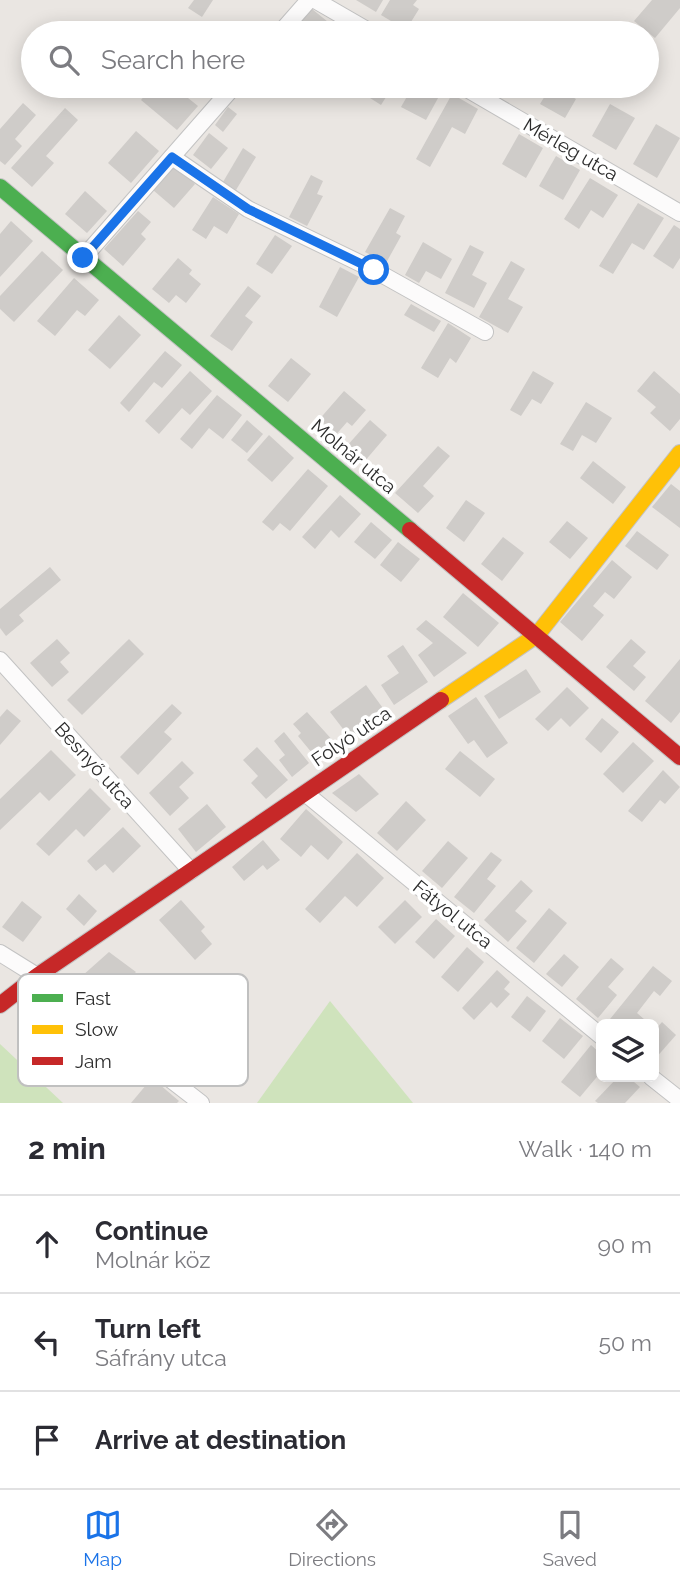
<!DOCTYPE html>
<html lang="en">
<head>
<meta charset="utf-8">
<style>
  body { margin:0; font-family:Raleway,sans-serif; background:#f7f7f7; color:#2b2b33 }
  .controls { position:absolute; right:21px; bottom:21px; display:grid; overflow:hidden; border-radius:10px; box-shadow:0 4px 18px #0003 }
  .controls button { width:63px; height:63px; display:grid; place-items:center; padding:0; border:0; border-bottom:2px solid #e1e1e2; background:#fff; color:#2b2b33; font:35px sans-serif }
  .stop { position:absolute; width:21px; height:21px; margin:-16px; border:5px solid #1a73e8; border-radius:50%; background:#fff }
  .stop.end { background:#1a73e8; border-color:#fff; box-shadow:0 2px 7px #0008 }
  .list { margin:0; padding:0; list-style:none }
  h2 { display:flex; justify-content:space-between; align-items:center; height:91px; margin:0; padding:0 28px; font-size:30px }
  h2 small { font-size:23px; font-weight:400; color:#7c7c81 }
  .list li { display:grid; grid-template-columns:46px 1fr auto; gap:21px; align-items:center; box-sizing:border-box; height:98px; padding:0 28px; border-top:2px solid #e1e1e2 }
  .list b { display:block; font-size:26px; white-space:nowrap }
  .list p { margin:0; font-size:23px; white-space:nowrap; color:#7c7c81 }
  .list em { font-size:23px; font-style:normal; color:#7c7c81 }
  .icon { flex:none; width:38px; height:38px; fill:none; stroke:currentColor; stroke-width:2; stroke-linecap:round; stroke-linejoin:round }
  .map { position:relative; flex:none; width:680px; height:1103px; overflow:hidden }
  .search { position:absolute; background:#fff; box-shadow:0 4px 18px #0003; left:21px; right:21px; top:21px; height:77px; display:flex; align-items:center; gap:18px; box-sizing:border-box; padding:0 24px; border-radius:38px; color:#7c7c81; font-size:26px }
  .sheet { height:385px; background:#fff }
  nav { display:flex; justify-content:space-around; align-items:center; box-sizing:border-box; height:98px; border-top:2px solid #e1e1e2; background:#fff; font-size:19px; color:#7c7c81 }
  nav a { display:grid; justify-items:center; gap:4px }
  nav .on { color:#1a73e8 }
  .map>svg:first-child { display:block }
</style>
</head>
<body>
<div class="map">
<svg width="680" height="1103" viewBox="0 0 680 1103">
  <rect width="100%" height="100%" fill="#eae6e2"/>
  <!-- green -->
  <g fill="#cfe3bc">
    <polygon points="330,1001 413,1103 257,1103"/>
    <polygon points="0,1044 63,1103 0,1103"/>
  </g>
  <!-- building -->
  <g fill="#cfccc9">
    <polygon points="194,0 213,0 202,17 188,8"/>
    <polygon points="356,0 383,0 376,12"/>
    <polygon points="390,0 417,0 413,5 419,9 406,30 381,15"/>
    <polygon points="652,0 680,0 680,8 655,38 634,21"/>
    <polygon points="312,9 333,26 328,33 291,33"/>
    <polygon points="447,22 467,33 441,33"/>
    <polygon points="153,86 173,86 198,106 177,130 141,100"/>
    <polygon points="358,86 393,86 381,105 356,89"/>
    <polygon points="413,86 437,86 443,89 426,120 401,107"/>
    <polygon points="551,86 572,86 567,94 576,99 565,118 540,104"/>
    <polygon points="452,94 478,109 465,134 452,127 430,167 416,159"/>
    <polygon points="23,103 36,115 15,139 22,146 5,165 0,161 0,129"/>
    <polygon points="610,104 635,118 616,150 592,136"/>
    <polygon points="228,107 237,114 223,132 215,125"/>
    <polygon points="65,108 78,120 46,156 54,163 32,187 11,168"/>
    <polygon points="656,124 680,138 657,178 633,164"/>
    <polygon points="136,131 159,151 131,183 108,163"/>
    <polygon points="209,133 228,148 211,169 193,155"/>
    <polygon points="519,134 543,148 526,178 502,164"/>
    <polygon points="243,148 256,157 236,190 223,182"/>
    <polygon points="556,156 580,170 563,200 539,186"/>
    <polygon points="174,165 195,184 174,208 153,190"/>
    <polygon points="311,175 323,181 317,194 323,196 307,226 289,217"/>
    <polygon points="590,178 618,195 603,218 591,210 579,229 564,219"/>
    <polygon points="85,191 107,211 87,233 65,214"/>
    <polygon points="213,197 239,214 227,234 214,226 206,239 192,230"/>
    <polygon points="638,203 664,218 644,250 632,243 613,274 599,266"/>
    <polygon points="390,208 405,216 396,233 401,236 386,263 365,252"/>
    <polygon points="138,211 151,222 141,234 146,239 123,266 104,249"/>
    <polygon points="11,221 33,241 0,277 0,234"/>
    <polygon points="674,225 680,229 680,258 673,269 653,256"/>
    <polygon points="275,235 292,246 272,274 256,264"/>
    <polygon points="423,242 452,259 441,279 426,271 419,283 405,275"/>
    <polygon points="470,245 484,252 472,275 487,283 474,308 445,293"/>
    <polygon points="42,251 63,270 14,322 0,309 0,296"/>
    <polygon points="178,258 192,270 189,274 201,284 186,303 176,295 169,303 152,289"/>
    <polygon points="511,261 525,269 508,299 523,307 508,333 479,317"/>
    <polygon points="340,267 359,277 337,317 319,307"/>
    <polygon points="74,278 99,300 85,316 77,310 55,336 37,321"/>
    <polygon points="248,286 261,296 245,316 253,322 232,351 210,336"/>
    <polygon points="411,304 441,321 434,332 404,315"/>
    <polygon points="119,315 141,335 110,369 88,350"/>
    <polygon points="448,323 471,338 456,363 450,358 438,378 421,368"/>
    <polygon points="165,351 182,365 162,388 154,382 129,412 120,403"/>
    <polygon points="291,358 311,374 288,402 268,386"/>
    <polygon points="190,371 212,391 190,415 182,408 159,434 145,421"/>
    <polygon points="533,371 554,383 541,404 532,399 521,416 510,410"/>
    <polygon points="654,371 680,394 680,419 670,431 650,413 656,407 637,391"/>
    <polygon points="344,391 366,410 352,426 347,422 334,437 317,422"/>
    <polygon points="217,395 242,415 223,439 209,428 192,449 180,439"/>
    <polygon points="586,402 612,418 596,443 582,435 573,451 560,444"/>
    <polygon points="247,420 263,434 247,453 231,440"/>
    <polygon points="370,420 387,435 364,462 346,447"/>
    <polygon points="269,435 294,458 272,482 247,460"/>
    <polygon points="438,446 450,456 423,486 434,496 418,513 395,493"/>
    <polygon points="593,461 626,487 613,504 580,478"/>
    <polygon points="308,469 328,486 290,531 280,523 273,531 262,522"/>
    <polygon points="671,484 680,491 680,528 652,507"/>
    <polygon points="340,495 361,514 339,538 331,530 315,549 302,537"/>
    <polygon points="466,500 485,513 464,542 446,528"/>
    <polygon points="567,521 588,538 570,559 549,542"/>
    <polygon points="371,522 392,540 375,559 354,542"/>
    <polygon points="637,531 669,555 657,570 625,546"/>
    <polygon points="503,537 524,553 502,581 481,564"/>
    <polygon points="398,542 420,559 401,582 380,565"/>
    <polygon points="612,560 632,577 614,599 605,592 593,606 604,615 582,641 560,622"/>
    <polygon points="50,567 61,580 19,615 24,621 6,636 0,628 0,609"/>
    <polygon points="463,593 499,623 478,647 443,617"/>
    <polygon points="426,620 467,653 434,677 418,655 433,643 416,629"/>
    <polygon points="57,639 70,653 60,662 69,672 52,687 30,663"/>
    <polygon points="129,639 144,654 82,715 67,700"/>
    <polygon points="631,639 646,652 633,666 646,677 634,691 606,667"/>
    <polygon points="403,645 428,682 394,705 381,685 399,673 387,656"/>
    <polygon points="680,659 680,712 671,723 645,701"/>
    <polygon points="526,669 541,692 499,719 484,696"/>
    <polygon points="366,685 385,711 350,738 330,712"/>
    <polygon points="567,687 589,708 570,727 561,718 548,731 535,719"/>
    <polygon points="476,697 508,743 487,758 474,740 468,744 448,716"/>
    <polygon points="172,704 182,713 164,732 172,739 138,775 120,757"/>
    <polygon points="7,709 21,721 0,745 0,717"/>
    <polygon points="307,712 335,743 317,759 298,736 301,733 293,724"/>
    <polygon points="602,718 619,732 601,753 585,739"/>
    <polygon points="284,732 309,763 292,777 279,760 285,755 274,741"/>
    <polygon points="633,742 654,761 623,793 603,774"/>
    <polygon points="257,747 288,780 266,799 251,783 258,776 243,760"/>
    <polygon points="51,750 76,775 49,801 40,792 0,830 0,799"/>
    <polygon points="460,751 495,779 480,797 445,769"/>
    <polygon points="182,761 194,773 179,787 189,798 170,816 149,793"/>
    <polygon points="663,770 680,787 665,804 660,800 642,822 628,811"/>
    <polygon points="359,774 379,794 356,812 332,793"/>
    <polygon points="90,788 111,809 84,837 76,829 49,856 36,844"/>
    <polygon points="406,801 426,820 397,851 377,833"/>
    <polygon points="207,804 226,827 196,852 178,829"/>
    <polygon points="306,809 343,842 328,860 311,845 301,857 280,839"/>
    <polygon points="123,827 141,846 113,873 105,864 96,871 87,861"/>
    <polygon points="263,840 280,860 267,870 263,865 244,881 232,867"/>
    <polygon points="448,841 468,858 442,888 422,871"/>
    <polygon points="491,852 502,860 487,879 496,886 474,913 454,897"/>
    <polygon points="357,853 384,878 357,907 345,896 320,923 305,909"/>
    <polygon points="521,880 533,891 515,911 527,921 508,942 484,920"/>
    <polygon points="79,894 97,911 84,926 66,909"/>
    <polygon points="181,900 205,927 201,931 212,944 195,960 159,920"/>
    <polygon points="405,900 422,917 395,944 378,927"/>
    <polygon points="22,901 42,917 23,942 2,927"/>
    <polygon points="549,908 567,923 534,963 516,948"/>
    <polygon points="436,919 455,936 434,959 415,942"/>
    <polygon points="467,947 484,962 458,992 441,977"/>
    <polygon points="109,952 136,972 124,984 138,996 147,984 163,996 147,1021 82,976"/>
    <polygon points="564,954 579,967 562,987 546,974"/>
    <polygon points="611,958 624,969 608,987 617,995 598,1018 576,999"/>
    <polygon points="653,966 672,981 660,996 654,991 637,1013 645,1020 642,1024 606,1024"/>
    <polygon points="497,970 510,982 504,989 510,994 497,1008 491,1002 474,1020 462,1008"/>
    <polygon points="527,996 546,1011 530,1032 511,1017"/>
    <polygon points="560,1018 583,1036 564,1059 542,1041"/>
    <polygon points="662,1022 676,1035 654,1060 654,1031"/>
    <polygon points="591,1045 601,1054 601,1072 580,1097 561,1082"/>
    <polygon points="618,1077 628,1077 640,1087 625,1103 598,1103 595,1101"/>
    <polygon points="152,1078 179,1101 177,1103 131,1103"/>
  </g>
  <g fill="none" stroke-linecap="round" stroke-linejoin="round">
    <!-- street casing -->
    <g stroke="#c3c3c3" stroke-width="18">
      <g id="street">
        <polyline points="315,0 372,33"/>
        <polyline points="280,33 309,0"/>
        <polyline points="462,86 680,213"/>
        <polyline points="172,157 248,209 374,270 485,332"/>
        <polyline points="83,258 234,86"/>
        <polyline points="0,660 191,871"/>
        <polyline points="305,793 601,1036"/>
        <polyline points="0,953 37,976 201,1103"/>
        <polyline points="651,1077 680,1100"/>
      </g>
    </g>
    <!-- fast casing -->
    <g stroke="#c3c3c3" stroke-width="18">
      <polyline id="fast" points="0,187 410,530"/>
    </g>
    <!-- slow casing -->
    <g stroke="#c3c3c3" stroke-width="18">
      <polyline id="slow" points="441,700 537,635 680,453"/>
    </g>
    <!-- jam casing -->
    <g stroke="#c3c3c3" stroke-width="18">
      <g id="jam">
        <polyline points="410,530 680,757"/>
        <polyline points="0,1005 37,976 441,700"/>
      </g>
    </g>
    <!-- street -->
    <use href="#street" stroke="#fcfbfb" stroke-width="16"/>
    <!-- fast -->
    <use href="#fast" stroke="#4caf50" stroke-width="16"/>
    <!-- slow -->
    <use href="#slow" stroke="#ffc107" stroke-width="16"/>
    <!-- jam -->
    <use href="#jam" stroke="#c62828" stroke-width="16"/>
  </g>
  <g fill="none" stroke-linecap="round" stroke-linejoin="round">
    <!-- route -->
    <polyline stroke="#1a73e8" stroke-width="9" points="83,258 172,157 248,209 374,270"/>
  </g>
  <g text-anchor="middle" stroke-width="7" stroke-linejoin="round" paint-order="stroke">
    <!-- street labels -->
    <g font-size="19" fill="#2c2c2c" stroke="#fff">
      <text transform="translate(571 149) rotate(30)" y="7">Mérleg utca</text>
      <text transform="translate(354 456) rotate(40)" y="7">Molnár utca</text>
      <text transform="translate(351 736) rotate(-34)" y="7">Folyó utca</text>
      <text transform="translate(95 765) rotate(48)" y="7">Besnyő utca</text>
      <text transform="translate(453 914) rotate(39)" y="7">Fátyol utca</text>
    </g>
  </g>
  <!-- legend -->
  <rect x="18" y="974" width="230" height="112" rx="10" fill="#fff" stroke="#c0c0c0" stroke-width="2"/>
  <rect x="32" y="994" width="31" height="8" fill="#4caf50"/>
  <rect x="32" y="1025" width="31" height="9" fill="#ffc107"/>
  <rect x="32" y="1057" width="31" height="8" fill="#c62828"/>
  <g font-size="19" fill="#2c2c2c">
    <text x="75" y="1005">Fast</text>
    <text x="75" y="1036">Slow</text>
    <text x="75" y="1068">Jam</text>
  </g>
</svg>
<div class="controls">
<button><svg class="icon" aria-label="layers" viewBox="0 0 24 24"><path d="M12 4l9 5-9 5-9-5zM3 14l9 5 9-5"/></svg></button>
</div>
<div class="stop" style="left:374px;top:270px"></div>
<div class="stop end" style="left:83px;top:258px"></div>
<div class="search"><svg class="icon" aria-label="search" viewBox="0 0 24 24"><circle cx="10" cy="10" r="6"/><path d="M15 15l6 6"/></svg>Search here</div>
</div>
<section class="sheet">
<h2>2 min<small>Walk · 140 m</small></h2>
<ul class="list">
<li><svg class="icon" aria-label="ahead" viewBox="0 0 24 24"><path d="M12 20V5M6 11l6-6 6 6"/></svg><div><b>Continue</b><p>Molnár köz</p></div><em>90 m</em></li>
<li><svg class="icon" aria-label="left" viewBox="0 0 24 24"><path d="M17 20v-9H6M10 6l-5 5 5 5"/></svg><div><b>Turn left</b><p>Sáfrány utca</p></div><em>50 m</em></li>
<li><svg class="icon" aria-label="arrive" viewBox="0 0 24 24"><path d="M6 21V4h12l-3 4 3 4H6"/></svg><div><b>Arrive at destination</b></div></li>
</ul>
</section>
<nav>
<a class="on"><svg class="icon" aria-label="map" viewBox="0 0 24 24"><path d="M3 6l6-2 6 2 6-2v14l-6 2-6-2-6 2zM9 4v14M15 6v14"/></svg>Map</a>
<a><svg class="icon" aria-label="directions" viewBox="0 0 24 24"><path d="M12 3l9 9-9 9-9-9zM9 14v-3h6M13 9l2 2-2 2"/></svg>Directions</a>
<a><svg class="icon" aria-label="saved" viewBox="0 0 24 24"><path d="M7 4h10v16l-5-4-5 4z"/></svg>Saved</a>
</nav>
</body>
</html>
